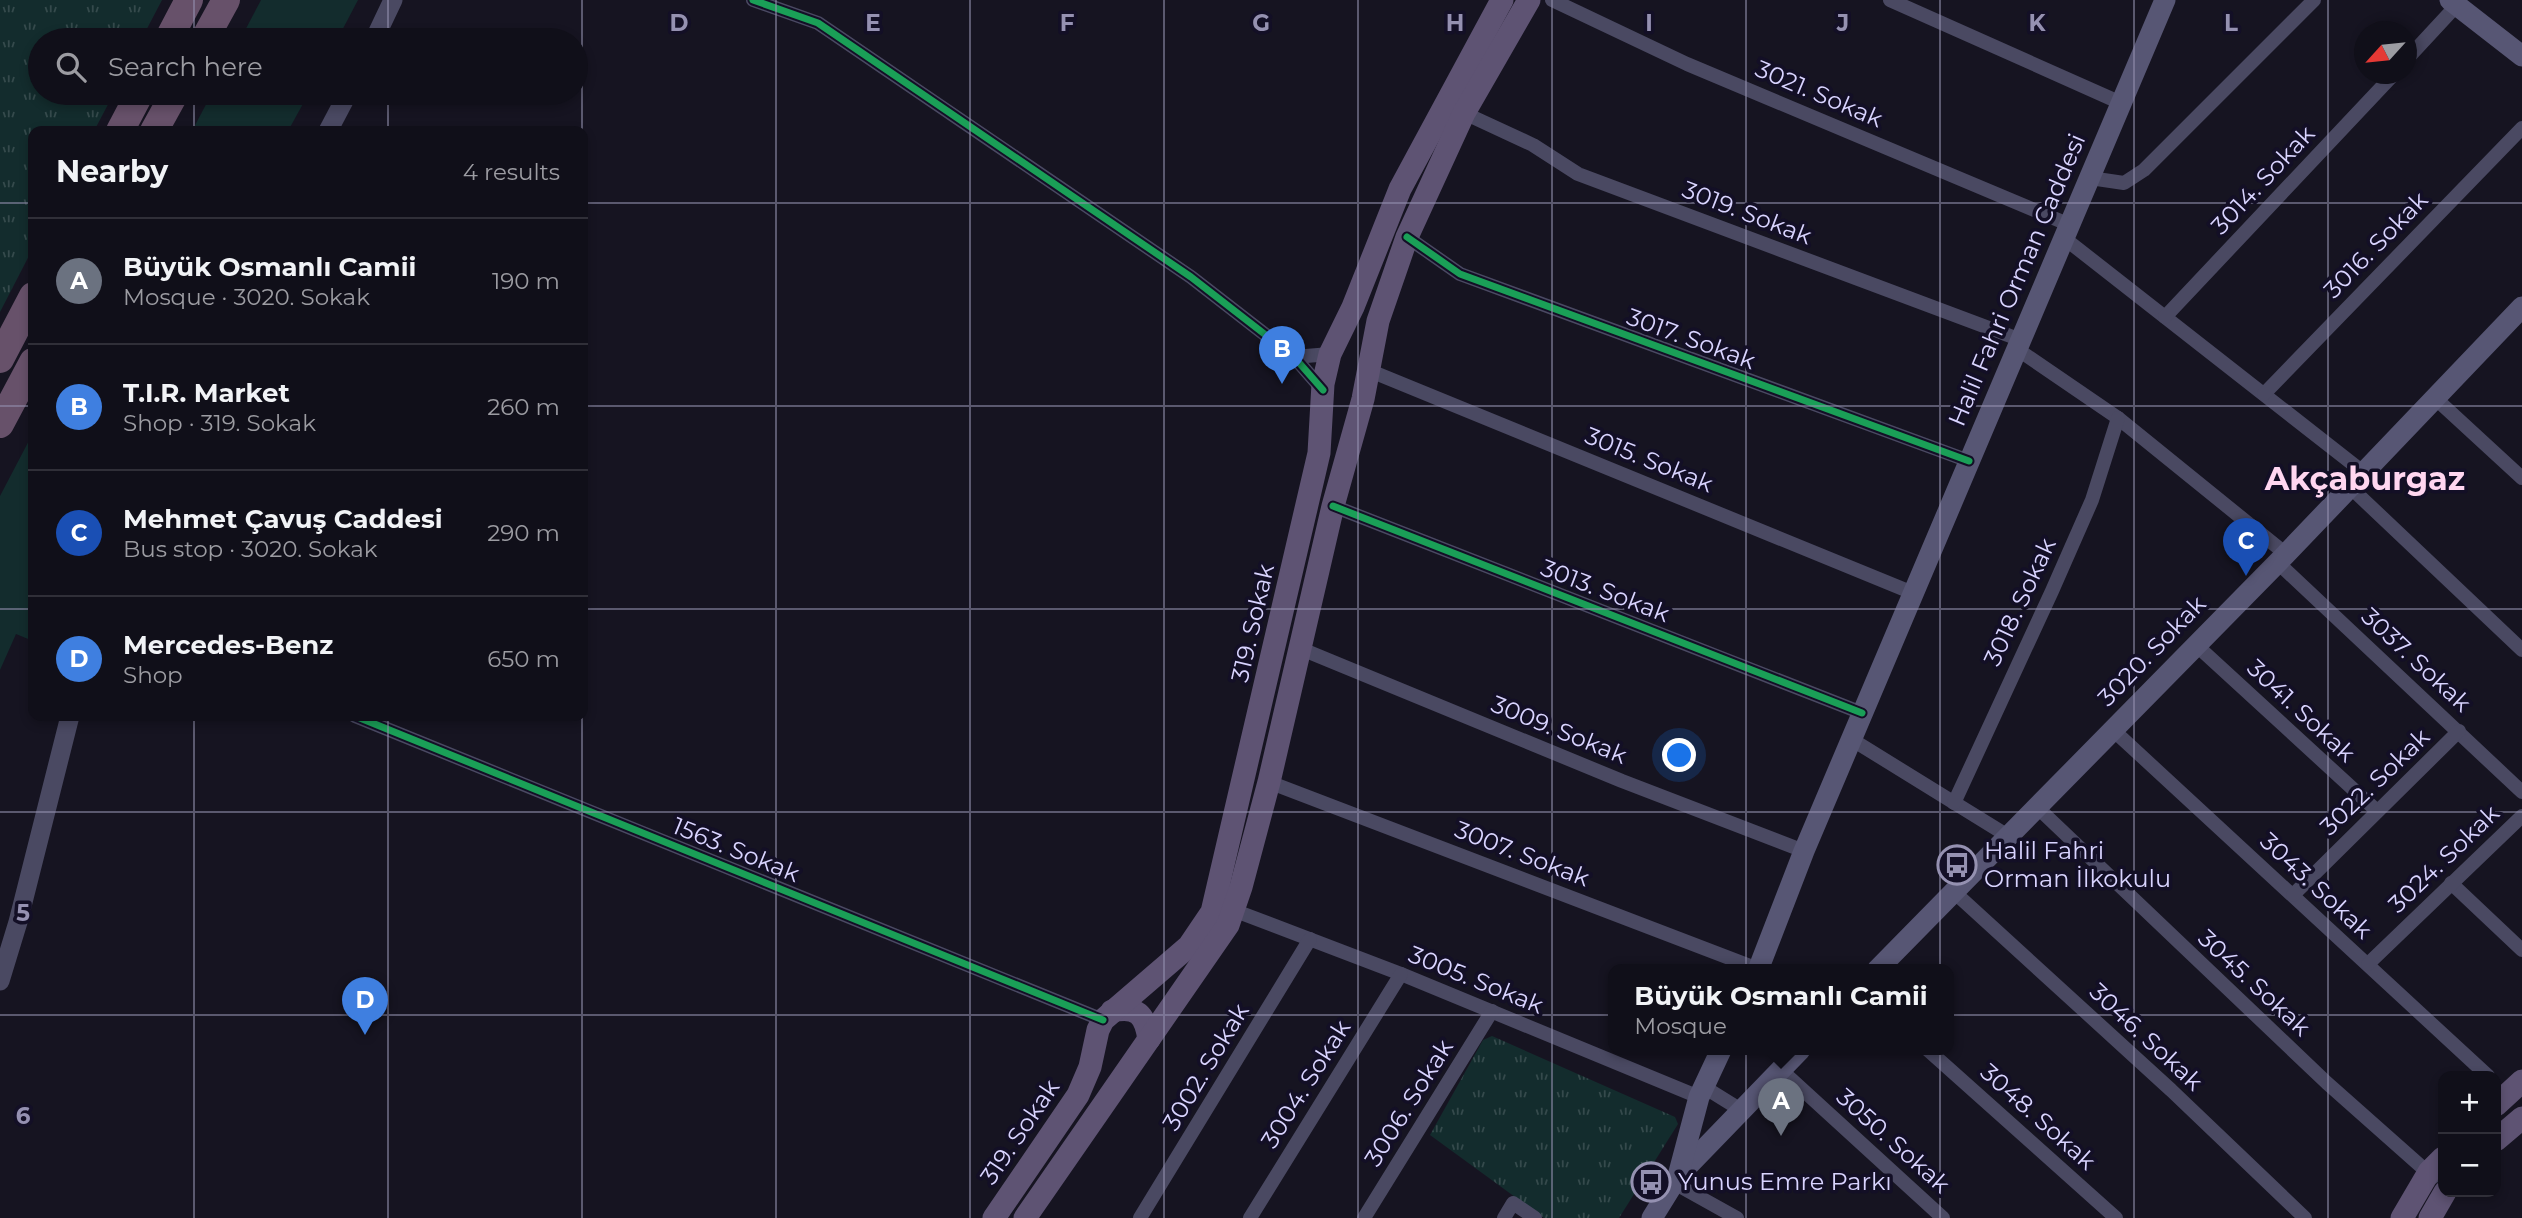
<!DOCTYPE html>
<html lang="en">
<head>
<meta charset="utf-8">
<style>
  body { margin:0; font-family:Montserrat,sans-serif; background:#1e1d26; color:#f1f3f6 }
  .controls { position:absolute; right:21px; bottom:21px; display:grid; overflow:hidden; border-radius:14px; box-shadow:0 4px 10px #0003 }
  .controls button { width:63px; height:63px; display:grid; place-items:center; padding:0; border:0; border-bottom:2px solid #302f38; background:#100f19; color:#f1f3f6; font:35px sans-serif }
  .compass { position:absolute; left:2354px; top:21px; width:63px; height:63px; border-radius:50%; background:#100f19; box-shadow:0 4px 10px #0003; rotate:243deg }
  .you { position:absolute; left:1680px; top:756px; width:24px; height:24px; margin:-18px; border:5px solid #fff; border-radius:50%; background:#1a73e8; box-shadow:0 0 0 10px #1a73e833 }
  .badge { display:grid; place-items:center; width:46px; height:46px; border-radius:50%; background:#0b8043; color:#fff; font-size:23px; font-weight:700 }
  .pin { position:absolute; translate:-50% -58px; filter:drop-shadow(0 2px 4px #0008) }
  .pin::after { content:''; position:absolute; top:37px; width:24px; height:21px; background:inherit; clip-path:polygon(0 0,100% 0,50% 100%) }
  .popup { position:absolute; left:1608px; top:964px; width:346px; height:91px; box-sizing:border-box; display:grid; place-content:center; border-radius:14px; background:#100f19; filter:drop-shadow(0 2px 5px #0005); font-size:23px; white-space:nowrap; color:#9c9ca2 }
  .popup b { font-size:26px; color:#f1f3f6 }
  .popup::after { content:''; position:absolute; left:50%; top:100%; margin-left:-14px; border:14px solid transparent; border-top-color:#100f19 }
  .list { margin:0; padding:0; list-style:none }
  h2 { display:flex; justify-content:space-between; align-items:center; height:91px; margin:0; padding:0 28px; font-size:30px }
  h2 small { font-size:23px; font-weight:400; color:#9c9ca2 }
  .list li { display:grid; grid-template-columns:46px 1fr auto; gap:21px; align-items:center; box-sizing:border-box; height:126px; padding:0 28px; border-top:2px solid #302f38 }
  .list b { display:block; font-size:26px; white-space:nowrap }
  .list p { margin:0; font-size:23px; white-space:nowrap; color:#9c9ca2 }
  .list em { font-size:23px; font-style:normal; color:#9c9ca2 }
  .icon { flex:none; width:38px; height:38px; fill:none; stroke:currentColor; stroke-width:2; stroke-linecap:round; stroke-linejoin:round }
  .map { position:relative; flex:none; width:2522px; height:1218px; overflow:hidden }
  .search { position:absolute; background:#100f19; box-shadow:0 4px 10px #0003; left:28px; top:28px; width:560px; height:77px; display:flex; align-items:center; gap:18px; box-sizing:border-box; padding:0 24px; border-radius:38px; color:#9c9ca2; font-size:26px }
  .panel { position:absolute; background:#100f19; box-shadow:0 4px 10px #0003; left:28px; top:126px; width:560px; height:595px; border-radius:14px }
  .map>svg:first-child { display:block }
</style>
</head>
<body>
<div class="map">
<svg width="2522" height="1218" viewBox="0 0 2522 1218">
  <defs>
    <pattern id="park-tufts" width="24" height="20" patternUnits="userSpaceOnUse" patternTransform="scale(1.75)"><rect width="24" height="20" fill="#132c2d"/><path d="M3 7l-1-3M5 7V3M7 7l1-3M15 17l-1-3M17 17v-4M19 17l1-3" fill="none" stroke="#354a4c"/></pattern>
  </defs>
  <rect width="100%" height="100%" fill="#161421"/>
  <!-- green -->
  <g fill="#132c2d">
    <polygon points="261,0 358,0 337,40 240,40"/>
    <polygon points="212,93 309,93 288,131 192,131"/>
    <polygon points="33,433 33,641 16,634 0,670 0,496"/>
  </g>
  <!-- park -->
  <g fill="url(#park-tufts)">
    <polygon points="0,0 162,0 141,40 40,40 40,93 114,93 94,131 33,131 33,248 0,312"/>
    <polygon points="1492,1036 1675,1117 1678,1124 1619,1218 1544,1218 1430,1135 1483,1040"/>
  </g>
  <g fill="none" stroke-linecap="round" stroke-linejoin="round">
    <!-- minor -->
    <g stroke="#4a4962" stroke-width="14">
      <polyline points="753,0 818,23 1191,277 1294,357 1323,390"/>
      <polyline points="1552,0 1687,64 2070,225"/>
      <polyline points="1890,0 2121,103"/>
      <polyline points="2406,60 2457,5"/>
      <polyline points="1464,113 1533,145 1578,174 2021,340"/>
      <polyline points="2090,178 2124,183 2144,170 2314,0"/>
      <polyline points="1407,237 1460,274 1969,461"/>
      <polyline points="2064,238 2363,472"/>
      <polyline points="2165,317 2394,74"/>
      <polyline points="2017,349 2118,418 2286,554"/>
      <polyline points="1294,357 1330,354"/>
      <polyline points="1368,370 1913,593"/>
      <polyline points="2264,394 2522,128"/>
      <polyline points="2435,398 2522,478"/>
      <polyline points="2350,487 2522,650"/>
      <polyline points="1333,506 1862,713"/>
      <polyline points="2277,562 2522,792"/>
      <polyline points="2195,644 2377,811"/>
      <polyline points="1299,648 1622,781 1804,851"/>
      <polyline points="355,716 1103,1020"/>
      <polyline points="2112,729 2488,1076"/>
      <polyline points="1851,739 2008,836"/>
      <polyline points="1269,782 1758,969"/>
      <polyline points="1954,803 2052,591 2092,500 2118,418"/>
      <polyline points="2038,808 2327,1083 2433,1177"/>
      <polyline points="2451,883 2522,950"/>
      <polyline points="1954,892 2171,1090 2305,1218"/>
      <polyline points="2293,895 2459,731"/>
      <polyline points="1233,910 1401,974 1699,1097"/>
      <polyline points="2368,964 2522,816"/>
      <polyline points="1928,1050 2116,1218"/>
      <polyline points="1781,1070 1943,1218"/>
      <polyline points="1704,1087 1741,1110"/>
      <polyline points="1674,1183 1737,1218"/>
      <polyline points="1140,1218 1310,939"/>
      <polyline points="1250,1218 1401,974"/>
      <polyline points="1364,1218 1492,1011"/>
      <polyline points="1504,1218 1513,1203 1535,1218"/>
    </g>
    <!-- tertiary -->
    <g stroke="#4a4962" stroke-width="19">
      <polyline points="374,40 393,0"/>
      <polyline points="328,131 348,93"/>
      <polyline points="0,981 18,922 70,716"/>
    </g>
    <!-- secondary -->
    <g stroke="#575674" stroke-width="21">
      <polyline points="2450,0 2522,56"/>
      <polyline points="1758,970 1804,851 2165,0"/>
      <polyline points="1877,970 2286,554 2522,307"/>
      <polyline points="1680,1174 1800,1050"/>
      <polyline points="1652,1218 1678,1176 1699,1097 1721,1050"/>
    </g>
    <!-- primary -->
    <g stroke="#5e5373" stroke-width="23">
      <path d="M1112,1011C1137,1006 1145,1014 1149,1039"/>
      <polyline points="2496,1105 2522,1081"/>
      <polyline points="2496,1140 2522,1118"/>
      <polyline points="994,1218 1078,1095 1090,1067 1098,1030 1103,1020 1189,946 1212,912 1319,453 1323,384 1330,354 1353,307 1400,189 1502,0"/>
      <polyline points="1025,1218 1228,925 1241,887 1269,782 1333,506 1363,399 1378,321 1407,237 1464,113 1529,0"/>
      <polyline points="2402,1218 2429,1172 2443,1158"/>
      <polyline points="2430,1218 2445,1192"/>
    </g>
    <!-- motorway -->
    <g stroke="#67516a" stroke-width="28">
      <polyline points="168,40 189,0"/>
      <polyline points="204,40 226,0"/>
      <polyline points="120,131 140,93"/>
      <polyline points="154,131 175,93"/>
      <polyline points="0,359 33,296"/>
      <polyline points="0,424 33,362"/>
    </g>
    <!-- cycleway casing -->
    <g stroke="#130f26" stroke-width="11">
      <g id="cycleway">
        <polyline points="753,0 818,23 1191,277 1294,357 1323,390"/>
        <polyline points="1407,237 1460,274 1969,461"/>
        <polyline points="1333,506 1862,713"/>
        <polyline points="355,716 1103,1020"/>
      </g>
    </g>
    <!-- cycleway -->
    <use href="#cycleway" stroke="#1a9f57" stroke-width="7"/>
  </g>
  <!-- grid -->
  <path fill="none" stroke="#9591b1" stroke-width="2" stroke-opacity="0.55" d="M194,0V40M388,0V40M582,0V131M776,0V1218M970,0V1218M1164,0V1218M1358,0V1218M1552,0V1218M1746,0V1218M1940,0V1218M2134,0V1218M2328,0V1218M194,93V131M388,93V131M0,203H33M583,203H2522M0,406H33M583,406H2522M0,609H33M583,609H2522M194,716V1218M388,716V1218M582,716V1218M0,812H2522M0,1015H2522"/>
  <!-- icons -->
  <defs>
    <g id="bus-ring" transform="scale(2.0125)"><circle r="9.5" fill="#130f26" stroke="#9591b1" stroke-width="1.5"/><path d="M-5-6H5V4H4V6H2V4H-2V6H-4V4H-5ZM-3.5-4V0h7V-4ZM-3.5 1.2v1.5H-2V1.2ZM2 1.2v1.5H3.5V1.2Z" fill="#9591b1"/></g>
  </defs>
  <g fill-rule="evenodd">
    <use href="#bus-ring" x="1957" y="865"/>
    <use href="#bus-ring" x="1651" y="1182"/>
  </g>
  <g text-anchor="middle" stroke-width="7" stroke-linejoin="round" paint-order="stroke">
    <!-- street labels -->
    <g font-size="24" fill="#d9d4ff" stroke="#130f26">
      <text transform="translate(1819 94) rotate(23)" y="8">3021. Sokak</text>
      <text transform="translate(2263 180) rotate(-47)" y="8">3014. Sokak</text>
      <text transform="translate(1747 213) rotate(21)" y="8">3019. Sokak</text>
      <text transform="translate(2376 245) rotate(-46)" y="8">3016. Sokak</text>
      <text transform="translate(2017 280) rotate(-67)" y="8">Halil Fahri Orman Caddesi</text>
      <text transform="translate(1691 339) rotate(20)" y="8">3017. Sokak</text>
      <text transform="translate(1649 460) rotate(22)" y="8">3015. Sokak</text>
      <text transform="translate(1605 591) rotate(21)" y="8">3013. Sokak</text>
      <text transform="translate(2020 602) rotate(-65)" y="8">3018. Sokak</text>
      <text transform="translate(1253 623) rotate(-77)" y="8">319. Sokak</text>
      <text transform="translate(2152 651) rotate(-46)" y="8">3020. Sokak</text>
      <text transform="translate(2416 660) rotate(43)" y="8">3037. Sokak</text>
      <text transform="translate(2301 711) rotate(43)" y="8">3041. Sokak</text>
      <text transform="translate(1559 730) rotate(22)" y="8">3009. Sokak</text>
      <text transform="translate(2375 782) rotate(-44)" y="8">3022. Sokak</text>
      <text transform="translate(736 850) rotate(22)" y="8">1563. Sokak</text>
      <text transform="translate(1522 854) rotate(21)" y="8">3007. Sokak</text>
      <text transform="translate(2444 859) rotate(-44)" y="8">3024. Sokak</text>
      <text transform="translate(2316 886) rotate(43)" y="8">3043. Sokak</text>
      <text transform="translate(1476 980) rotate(22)" y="8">3005. Sokak</text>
      <text transform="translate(2254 983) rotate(43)" y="8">3045. Sokak</text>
      <text transform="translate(2146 1037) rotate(43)" y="8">3046. Sokak</text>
      <text transform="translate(1206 1067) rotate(-59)" y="8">3002. Sokak</text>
      <text transform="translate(1306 1084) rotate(-58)" y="8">3004. Sokak</text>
      <text transform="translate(1409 1103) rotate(-58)" y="8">3006. Sokak</text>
      <text transform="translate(2038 1117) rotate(42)" y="8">3048. Sokak</text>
      <text transform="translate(1020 1132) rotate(-56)" y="8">319. Sokak</text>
      <text transform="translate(1893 1141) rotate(42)" y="8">3050. Sokak</text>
    </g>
    <!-- poi labels -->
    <g font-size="24" fill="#d9d4ff" stroke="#130f26" text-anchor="start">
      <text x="1984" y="859">Halil Fahri<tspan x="1984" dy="28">Orman İlkokulu</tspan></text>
      <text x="1678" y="1190">Yunus Emre Parkı</text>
    </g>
    <!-- district labels -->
    <g font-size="32" font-weight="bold" fill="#ffd6f0" stroke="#130f26">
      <text x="2365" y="490">Akçaburgaz</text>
    </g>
  </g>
  <g font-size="23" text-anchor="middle" font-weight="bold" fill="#9591b1" stroke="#130f26" stroke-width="7" stroke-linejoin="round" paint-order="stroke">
    <text x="679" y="31">D</text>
    <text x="873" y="31">E</text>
    <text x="1067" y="31">F</text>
    <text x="1261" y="31">G</text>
    <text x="1455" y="31">H</text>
    <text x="1649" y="31">I</text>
    <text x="1843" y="31">J</text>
    <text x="2037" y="31">K</text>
    <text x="2231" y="31">L</text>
    <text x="23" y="921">5</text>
    <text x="23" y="1124">6</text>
  </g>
</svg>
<div class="controls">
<button>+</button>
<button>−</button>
</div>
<svg class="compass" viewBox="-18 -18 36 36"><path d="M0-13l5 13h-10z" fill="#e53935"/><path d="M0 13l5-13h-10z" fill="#9c9ca2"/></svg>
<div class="you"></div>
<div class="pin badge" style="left:1781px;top:1136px;background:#6b7280">A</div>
<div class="popup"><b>Büyük Osmanlı Camii</b>Mosque</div>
<div class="pin badge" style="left:1282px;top:384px;background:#3f7fe0">B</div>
<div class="pin badge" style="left:2246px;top:576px;background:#1a4fb4">C</div>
<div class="pin badge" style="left:365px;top:1035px;background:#3f7fe0">D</div>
<div class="search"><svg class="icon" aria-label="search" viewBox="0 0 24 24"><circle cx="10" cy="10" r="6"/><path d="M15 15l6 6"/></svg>Search here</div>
<section class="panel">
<h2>Nearby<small>4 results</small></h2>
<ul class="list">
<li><span class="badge" style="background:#6b7280">A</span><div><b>Büyük Osmanlı Camii</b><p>Mosque · 3020. Sokak</p></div><em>190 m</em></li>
<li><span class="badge" style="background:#3f7fe0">B</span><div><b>T.I.R. Market</b><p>Shop · 319. Sokak</p></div><em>260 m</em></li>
<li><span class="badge" style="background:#1a4fb4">C</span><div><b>Mehmet Çavuş Caddesi</b><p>Bus stop · 3020. Sokak</p></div><em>290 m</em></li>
<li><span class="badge" style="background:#3f7fe0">D</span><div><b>Mercedes-Benz</b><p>Shop</p></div><em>650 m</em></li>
</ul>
</section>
</div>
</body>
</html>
